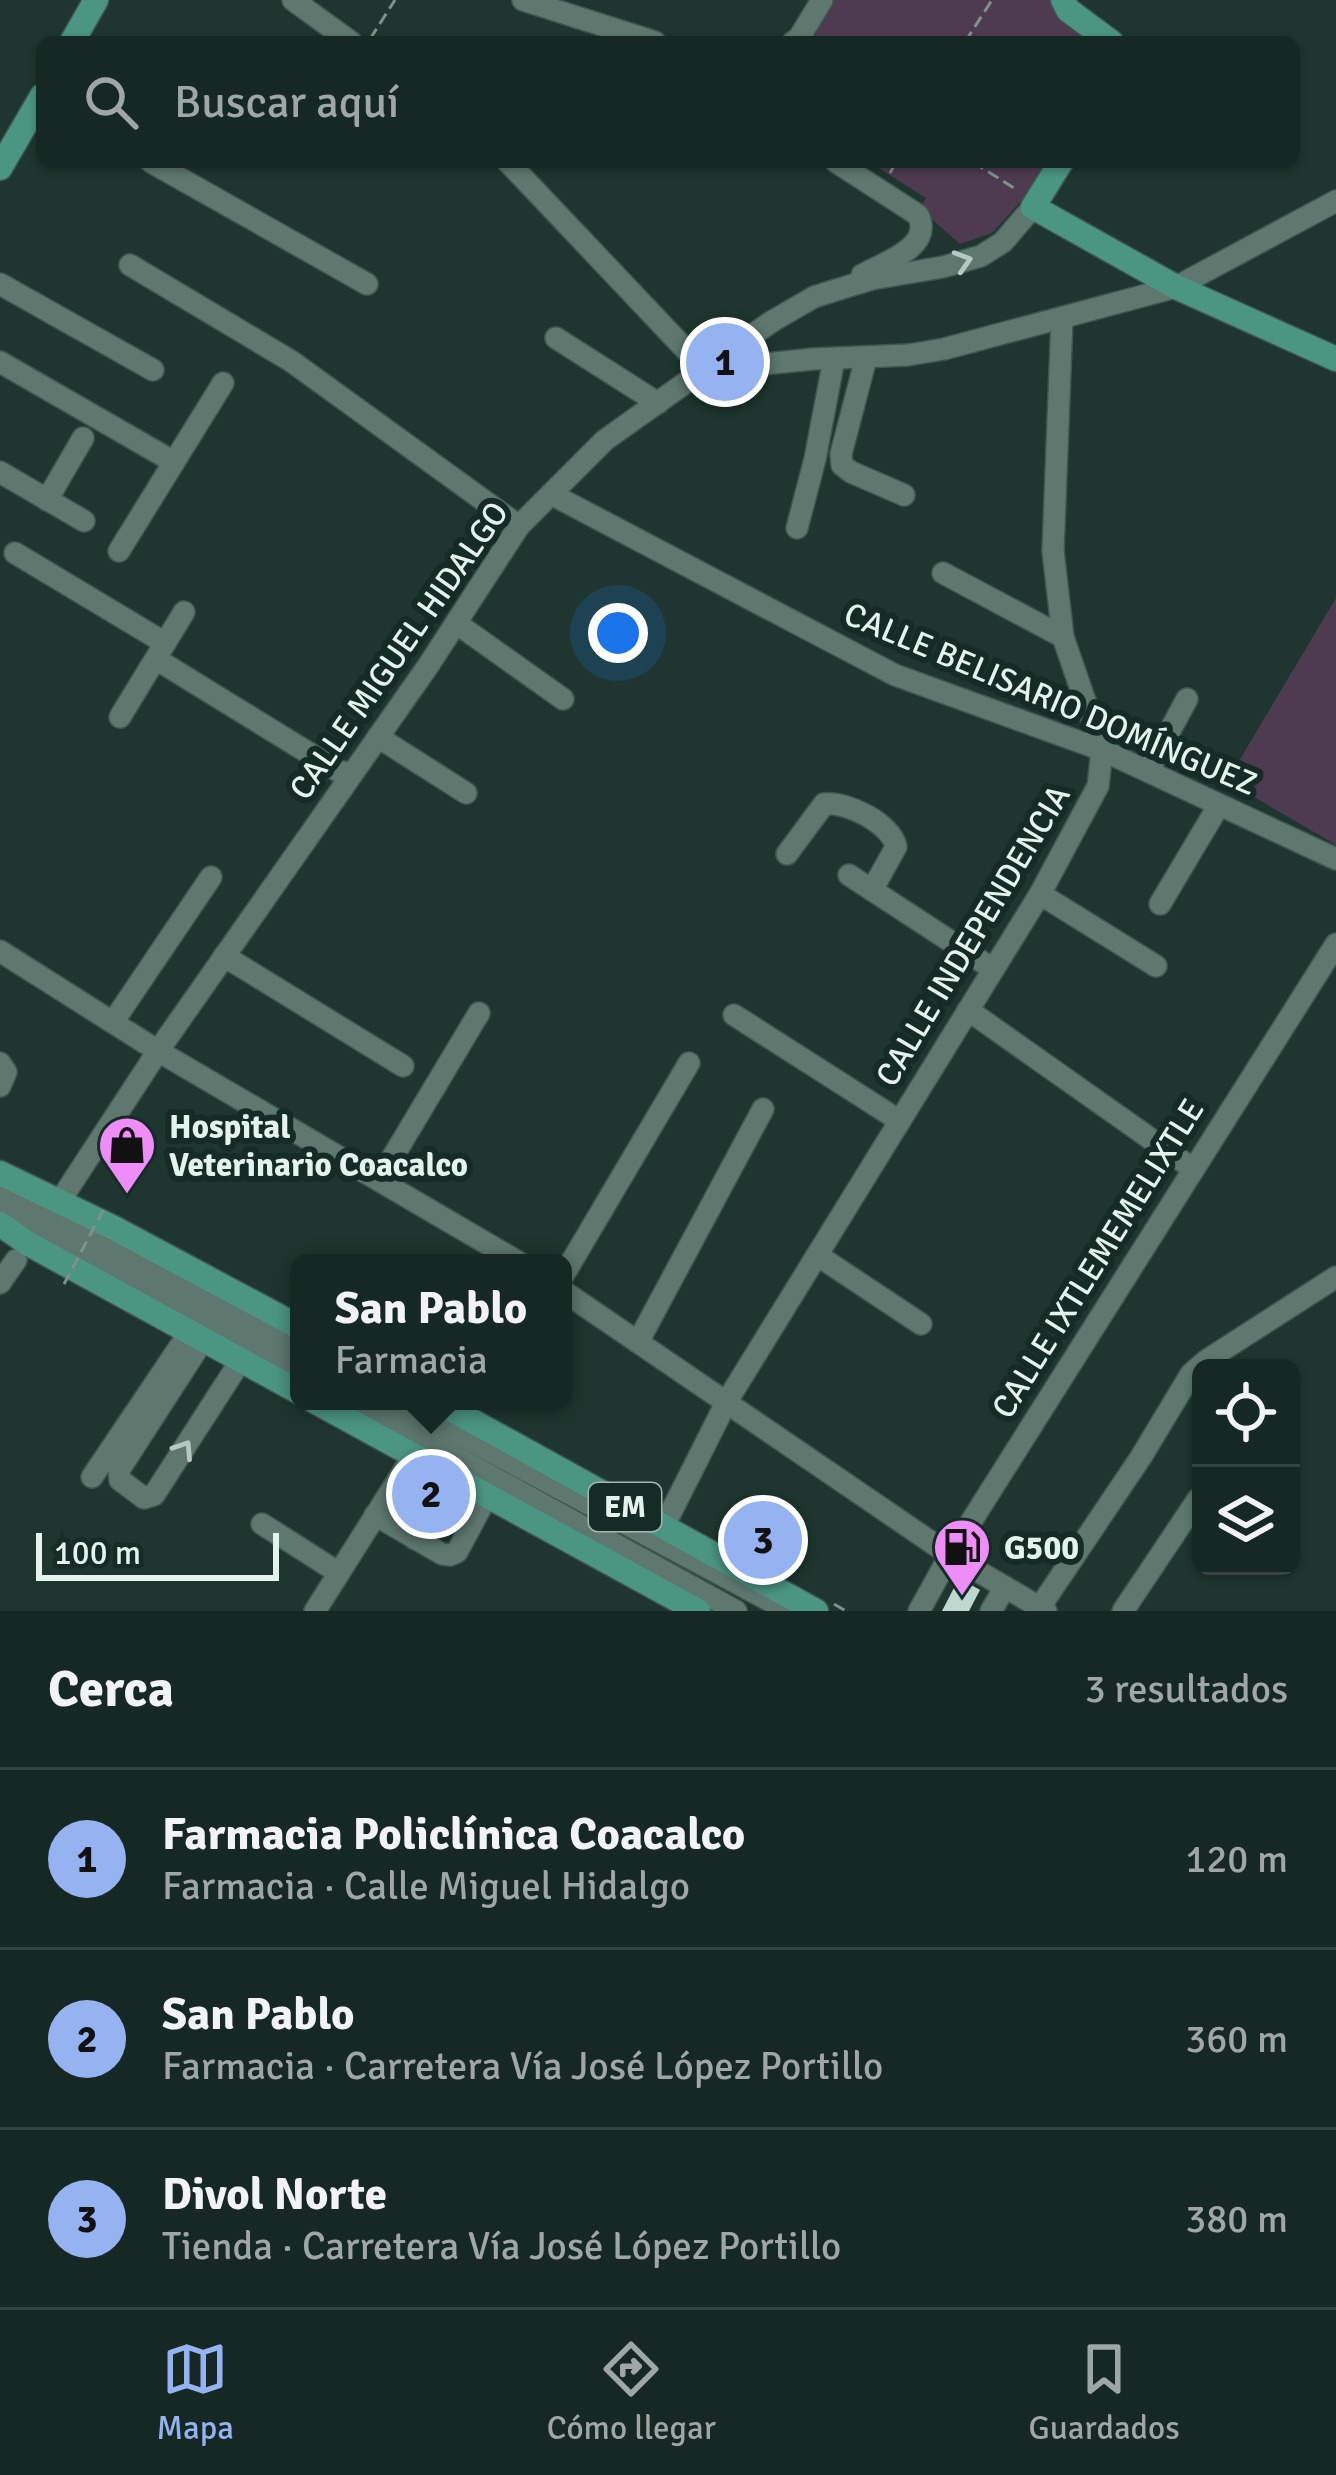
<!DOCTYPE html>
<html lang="es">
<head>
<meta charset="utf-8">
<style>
  body { margin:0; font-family:Signika,sans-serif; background:#233430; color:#f1f3f6 }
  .controls { position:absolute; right:36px; bottom:36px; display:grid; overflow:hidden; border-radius:18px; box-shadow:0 3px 9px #0004 }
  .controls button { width:108px; height:108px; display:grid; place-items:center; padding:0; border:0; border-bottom:3px solid #354441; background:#162823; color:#f1f3f6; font:60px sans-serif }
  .scale { position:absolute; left:36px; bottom:30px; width:243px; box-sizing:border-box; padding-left:12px; border:6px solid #e5f3ee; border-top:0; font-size:33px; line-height:42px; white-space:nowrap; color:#e5f3ee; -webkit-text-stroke:9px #142c25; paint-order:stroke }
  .you { position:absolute; left:618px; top:633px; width:42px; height:42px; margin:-30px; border:9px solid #fff; border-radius:50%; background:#1a73e8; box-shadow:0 0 0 18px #1a73e833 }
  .badge { display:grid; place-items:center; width:78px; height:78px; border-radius:50%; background:#95b2f1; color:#111; font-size:39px; font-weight:700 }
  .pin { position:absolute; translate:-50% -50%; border:6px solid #fff; box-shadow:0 3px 12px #0006 }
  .popup { position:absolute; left:290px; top:1254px; width:282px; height:156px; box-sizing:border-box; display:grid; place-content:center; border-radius:18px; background:#162823; filter:drop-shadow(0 3px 9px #0005); font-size:39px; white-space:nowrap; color:#9ea6a6 }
  .popup b { font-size:45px; color:#f1f3f6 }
  .popup::after { content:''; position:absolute; left:50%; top:100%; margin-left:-24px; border:24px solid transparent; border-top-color:#162823 }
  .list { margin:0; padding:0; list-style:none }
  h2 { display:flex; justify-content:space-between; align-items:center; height:156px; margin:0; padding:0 48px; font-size:51px }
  h2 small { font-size:39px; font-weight:400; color:#9ea6a6 }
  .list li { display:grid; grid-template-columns:78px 1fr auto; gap:36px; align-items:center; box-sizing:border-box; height:180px; padding:0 48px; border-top:3px solid #354441 }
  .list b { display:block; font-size:45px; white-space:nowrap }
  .list p { margin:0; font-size:39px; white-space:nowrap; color:#9ea6a6 }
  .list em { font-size:39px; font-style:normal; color:#9ea6a6 }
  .icon { flex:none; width:66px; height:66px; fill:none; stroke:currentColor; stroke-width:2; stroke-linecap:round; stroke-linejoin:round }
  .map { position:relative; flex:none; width:1336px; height:1611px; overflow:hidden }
  .search { position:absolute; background:#162823; box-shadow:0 3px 9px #0004; left:36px; right:36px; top:36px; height:132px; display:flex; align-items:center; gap:30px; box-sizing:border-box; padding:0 42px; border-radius:18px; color:#9ea6a6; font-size:45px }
  .sheet { height:696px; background:#162823 }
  nav { display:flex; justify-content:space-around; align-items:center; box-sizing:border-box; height:168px; border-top:3px solid #354441; background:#162823; font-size:33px; color:#9ea6a6 }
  nav a { display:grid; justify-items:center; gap:6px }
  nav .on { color:#95b2f1 }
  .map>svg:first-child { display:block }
</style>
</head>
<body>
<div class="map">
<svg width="1336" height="1611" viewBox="0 0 1336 1611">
  <rect width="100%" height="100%" fill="#1e362f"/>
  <!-- green -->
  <g fill="#4e3b50">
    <polygon points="823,0 1057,0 1098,42 797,42"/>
    <polygon points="869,162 1046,162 1029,192 992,233 960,244 919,208 926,198"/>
    <polygon points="1336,598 1336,845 1227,781"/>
  </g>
  <!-- building -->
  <polygon fill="#bcd8cf" points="959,1578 980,1590 969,1611 942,1611"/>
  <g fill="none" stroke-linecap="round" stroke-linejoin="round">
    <!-- minor casing -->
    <g stroke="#3f554f" stroke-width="24">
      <g id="minor">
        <polyline points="293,0 351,42"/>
        <polyline points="523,0 655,42"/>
        <polyline points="793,42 799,38 822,0"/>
        <polyline points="151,162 367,284"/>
        <polyline points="508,162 705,370"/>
        <path d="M836,162L918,215C934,247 885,262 862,275"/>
        <polyline points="130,265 291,361 519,526"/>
        <polyline points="0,284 153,370"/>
        <polyline points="556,338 658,403"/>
        <polyline points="866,358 841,454 842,465 851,472 904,495"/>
        <polyline points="0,362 174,462"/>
        <polyline points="705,370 813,359 908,355 944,349 1176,287 1336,201"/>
        <polyline points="0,472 84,521"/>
        <polyline points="551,494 895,675 1102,750 1336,859"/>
        <polyline points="47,500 83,438"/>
        <polyline points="797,528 815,459 834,359"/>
        <polyline points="119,551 223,383"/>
        <polyline points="15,553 165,643"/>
        <polyline points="943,573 1063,637"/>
        <polyline points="456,623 563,699"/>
        <polyline points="156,659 338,771 352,774"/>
        <polyline points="120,717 184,612"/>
        <polyline points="378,737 466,793"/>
        <polyline points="1148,771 1187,699"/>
        <path d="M787,854L824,804C847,801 892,824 896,847L872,890"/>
        <polyline points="849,875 993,969"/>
        <polyline points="1040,894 1156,966"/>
        <polyline points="1160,904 1219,805"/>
        <polyline points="0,951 158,1051 520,1263"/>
        <polyline points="224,956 403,1066"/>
        <polyline points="968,1010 1192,1168"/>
        <polyline points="734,1015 900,1121"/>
        <polyline points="113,1022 211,877"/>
        <polyline points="0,1063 6,1072 0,1086"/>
        <polyline points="379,1180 479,1013"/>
        <polyline points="0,1188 299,1349"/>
        <polyline points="60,1201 158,1051 428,666 519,526 605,440 771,322 814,297 833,291 872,279 943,267 981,256 1003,242 1033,207"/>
        <polyline points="0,1205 299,1370"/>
        <polyline points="817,1255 921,1324"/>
        <polyline points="563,1276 689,1063"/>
        <polyline points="0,1283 16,1260"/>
        <polyline points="563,1291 950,1555 1046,1611"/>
        <polyline points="203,1340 119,1470 120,1480 144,1498 154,1495 241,1360"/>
        <polyline points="638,1342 763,1109"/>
        <polyline points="355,1401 736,1611"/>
        <polyline points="396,1401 789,1611"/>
        <polyline points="92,1477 189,1333"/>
        <polyline points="375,1515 442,1554 450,1555 457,1552 487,1496"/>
        <polyline points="262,1524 339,1573"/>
        <polyline points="663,1528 727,1401 1040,894 1098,786 1102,750 1063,637 1053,551 1062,318"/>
        <polyline points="415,1539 451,1476"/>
        <polyline points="1040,1607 1141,1457 1191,1374 1207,1360 1336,1277"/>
        <polyline points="315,1611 413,1456"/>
        <polyline points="919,1611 950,1555 1336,944"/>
        <polyline points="991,1611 1005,1587"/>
        <polyline points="1123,1611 1198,1499"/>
      </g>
    </g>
    <!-- major casing -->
    <g stroke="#3f554f" stroke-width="27">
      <g id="major">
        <polyline points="1063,0 1068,10 1111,42"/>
        <polyline points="72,42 96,0"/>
        <polyline points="1061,162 1033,207 1176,287 1336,359"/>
        <polyline points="0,168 42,96"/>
        <polyline points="0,1173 114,1228 299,1327"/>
        <polyline points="0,1224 27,1243 299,1392"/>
        <polyline points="314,1401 698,1611"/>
        <polyline points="436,1401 816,1611"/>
      </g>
    </g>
    <!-- path -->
    <g stroke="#7e918b" stroke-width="3" stroke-dasharray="12 6" stroke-linecap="butt">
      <polyline points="370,39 395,0"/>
      <polyline points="965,42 992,0"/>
      <polyline points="973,162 1017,190"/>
      <polyline points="890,173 896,162"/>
      <polyline points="834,1604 846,1611"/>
    </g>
    <!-- minor -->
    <use href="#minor" stroke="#5e7870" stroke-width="21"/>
    <!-- major -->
    <use href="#major" stroke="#4b9683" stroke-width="24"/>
    <!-- path-bridge -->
    <polyline stroke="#7e918b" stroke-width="3" stroke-dasharray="12 6" stroke-linecap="butt" points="64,1284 106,1205"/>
  </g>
  <!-- one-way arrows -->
  <defs><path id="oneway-chevron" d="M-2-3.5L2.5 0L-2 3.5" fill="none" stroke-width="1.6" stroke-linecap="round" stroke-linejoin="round" transform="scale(3)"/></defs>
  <g stroke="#b6c8c2">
    <use href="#oneway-chevron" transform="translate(963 261) rotate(-17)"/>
    <use href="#oneway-chevron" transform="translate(184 1449) rotate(-57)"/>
  </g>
  <!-- icons -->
  <defs>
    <g id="shop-pin" transform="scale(3)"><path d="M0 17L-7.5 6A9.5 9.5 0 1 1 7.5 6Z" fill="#ee8cf8" stroke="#142c25"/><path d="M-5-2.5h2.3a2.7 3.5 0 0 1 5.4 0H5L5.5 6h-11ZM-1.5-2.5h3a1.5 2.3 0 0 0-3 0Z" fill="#111"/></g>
    <g id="fuel-pin" transform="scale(3)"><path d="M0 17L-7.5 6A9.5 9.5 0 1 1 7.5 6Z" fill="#ee8cf8" stroke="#142c25"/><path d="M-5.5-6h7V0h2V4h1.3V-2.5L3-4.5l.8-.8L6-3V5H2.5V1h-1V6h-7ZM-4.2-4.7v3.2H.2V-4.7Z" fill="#111"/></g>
  </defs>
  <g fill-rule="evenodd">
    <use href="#shop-pin" x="127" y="1145"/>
    <use href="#fuel-pin" x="962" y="1547"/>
  </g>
  <g text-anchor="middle" stroke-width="12" stroke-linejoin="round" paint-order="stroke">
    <!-- shield labels -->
    <rect fill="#142c25" stroke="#a6b7b2" stroke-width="3" x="589" y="1483" width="72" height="48" rx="9"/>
    <g font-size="30" font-weight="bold" fill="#e5f3ee">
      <text x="625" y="1517">EM</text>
    </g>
    <!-- street labels -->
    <g font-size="33" fill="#e5f3ee" stroke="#142c25">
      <text transform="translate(398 650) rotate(-55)" y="12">CALLE MIGUEL HIDALGO</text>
      <text transform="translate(1051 698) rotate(23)" y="12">CALLE BELISARIO DOMÍNGUEZ</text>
      <text transform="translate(972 935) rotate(-59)" y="12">CALLE INDEPENDENCIA</text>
      <text transform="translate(1097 1258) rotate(-58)" y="12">CALLE IXTLEMEMELIXTLE</text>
    </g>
    <!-- poi labels -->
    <g font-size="33" font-weight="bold" fill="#e5f3ee" stroke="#142c25" text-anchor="start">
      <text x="169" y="1138">Hospital<tspan x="169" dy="38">Veterinario Coacalco</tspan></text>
      <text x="1004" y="1559">G500</text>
    </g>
  </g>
</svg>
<div class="controls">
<button><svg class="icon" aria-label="locate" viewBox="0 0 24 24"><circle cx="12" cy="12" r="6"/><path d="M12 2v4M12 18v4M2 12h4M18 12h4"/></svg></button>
<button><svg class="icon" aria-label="layers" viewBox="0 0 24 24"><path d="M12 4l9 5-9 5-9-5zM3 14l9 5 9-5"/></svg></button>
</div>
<div class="scale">100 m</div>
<div class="you"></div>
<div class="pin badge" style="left:725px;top:362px">1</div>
<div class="pin badge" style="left:431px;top:1494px">2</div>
<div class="popup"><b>San Pablo</b>Farmacia</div>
<div class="pin badge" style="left:763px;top:1540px">3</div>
<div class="search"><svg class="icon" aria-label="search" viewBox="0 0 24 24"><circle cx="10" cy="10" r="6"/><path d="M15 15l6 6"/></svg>Buscar aquí</div>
</div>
<section class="sheet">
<h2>Cerca<small>3 resultados</small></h2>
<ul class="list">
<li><span class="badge">1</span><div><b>Farmacia Policlínica Coacalco</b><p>Farmacia · Calle Miguel Hidalgo</p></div><em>120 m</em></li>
<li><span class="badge">2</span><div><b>San Pablo</b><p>Farmacia · Carretera Vía José López Portillo</p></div><em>360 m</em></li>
<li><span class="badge">3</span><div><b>Divol Norte</b><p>Tienda · Carretera Vía José López Portillo</p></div><em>380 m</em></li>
</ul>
</section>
<nav>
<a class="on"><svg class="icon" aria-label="map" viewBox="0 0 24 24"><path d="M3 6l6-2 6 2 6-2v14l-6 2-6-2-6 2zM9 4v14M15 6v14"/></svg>Mapa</a>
<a><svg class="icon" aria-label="directions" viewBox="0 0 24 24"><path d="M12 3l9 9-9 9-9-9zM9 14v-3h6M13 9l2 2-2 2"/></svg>Cómo llegar</a>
<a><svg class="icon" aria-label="saved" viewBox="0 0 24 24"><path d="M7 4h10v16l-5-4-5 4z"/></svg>Guardados</a>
</nav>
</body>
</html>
